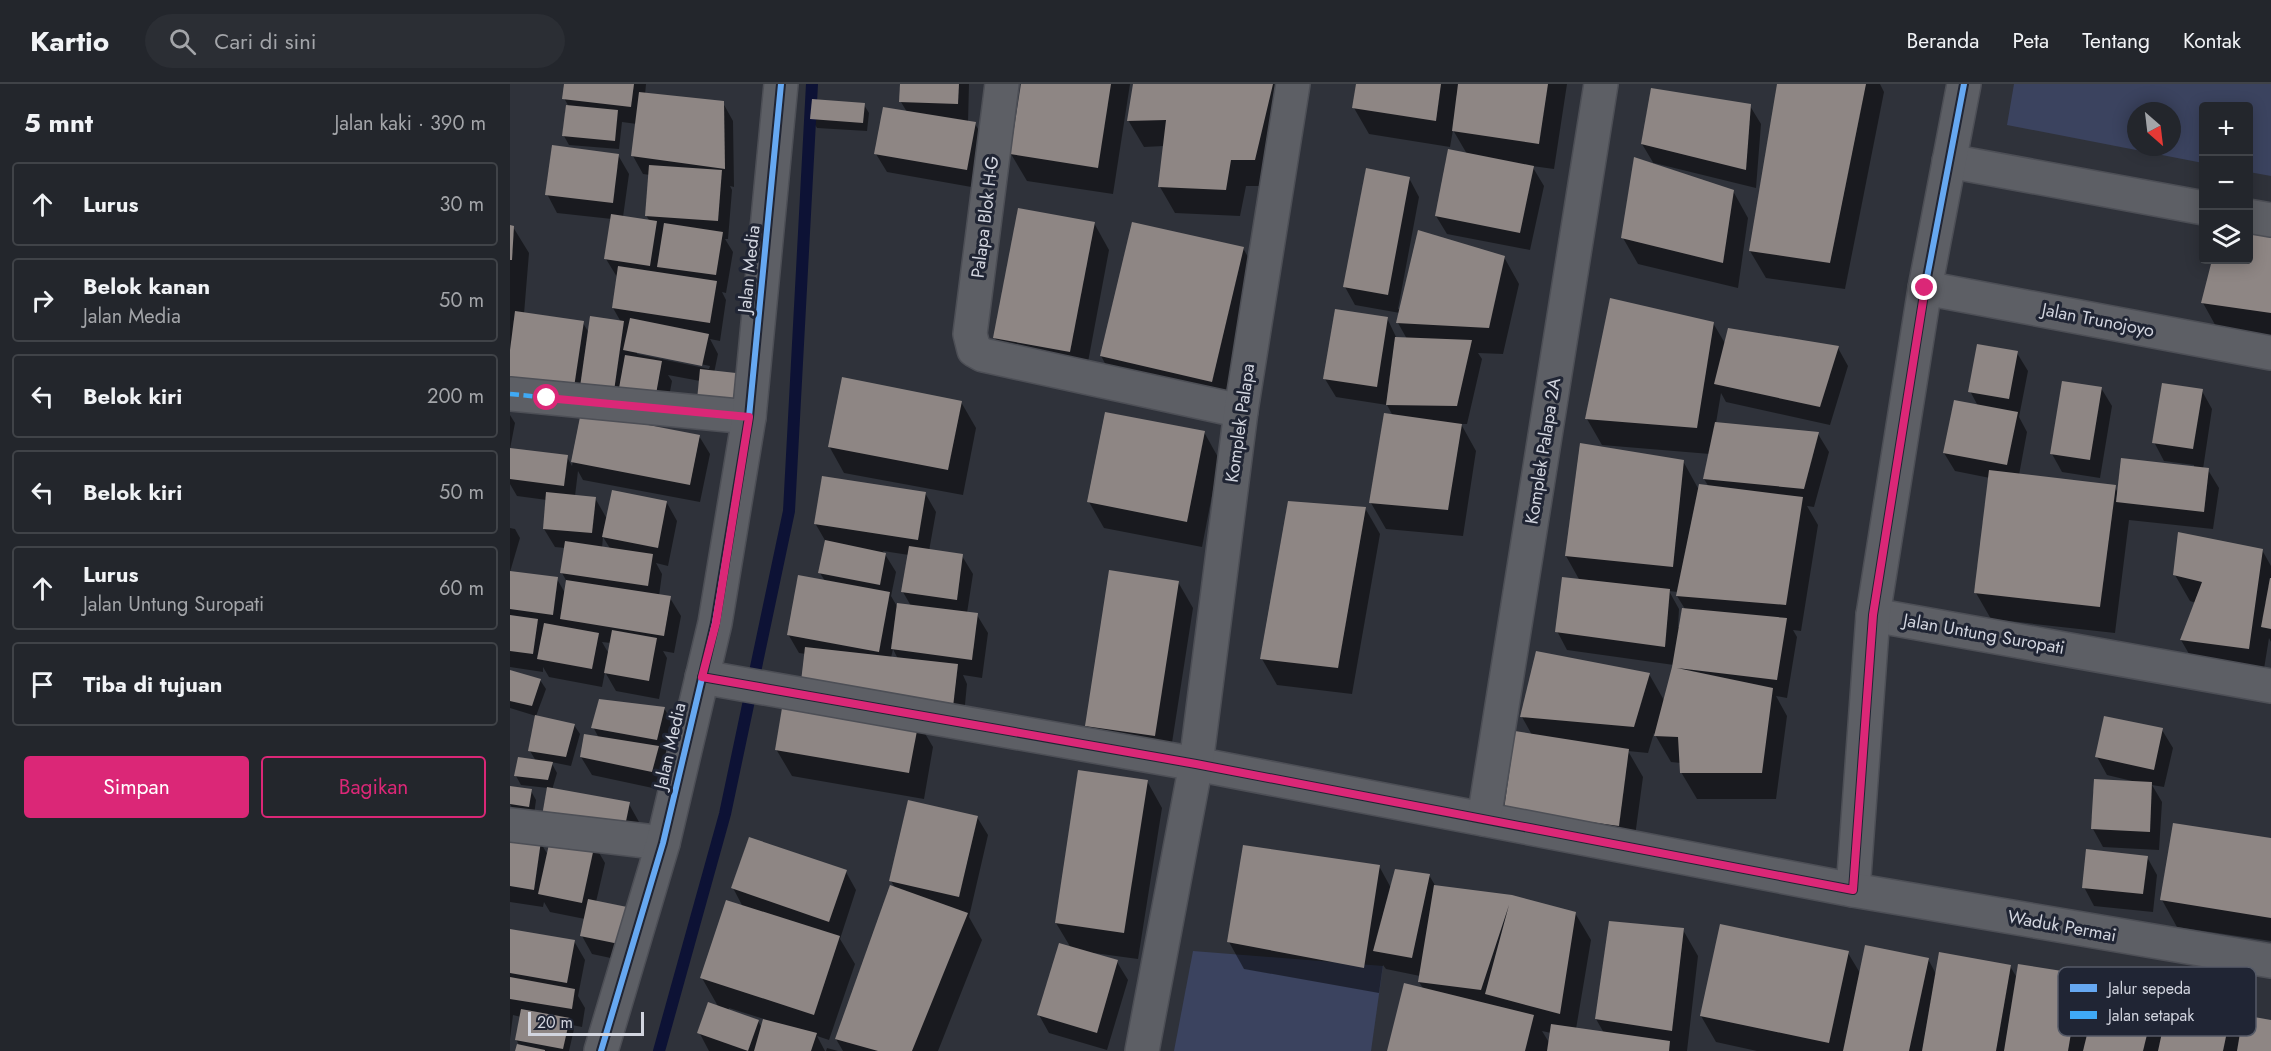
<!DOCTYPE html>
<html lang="id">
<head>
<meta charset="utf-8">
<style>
  body { margin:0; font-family:Jost,sans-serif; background:#2b2e34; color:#f1f3f6 }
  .controls { position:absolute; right:18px; top:18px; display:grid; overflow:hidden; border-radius:6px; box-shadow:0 3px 15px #0003 }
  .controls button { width:54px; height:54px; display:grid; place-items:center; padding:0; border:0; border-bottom:2px solid #404348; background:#23262c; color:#f1f3f6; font:30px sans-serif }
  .compass { position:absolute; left:1617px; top:18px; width:54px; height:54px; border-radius:50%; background:#23262c; box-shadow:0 3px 15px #0003; rotate:152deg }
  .scale { position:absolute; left:18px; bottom:15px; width:116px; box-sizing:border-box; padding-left:6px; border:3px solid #d2d5df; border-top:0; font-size:16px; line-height:21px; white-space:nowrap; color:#d2d5df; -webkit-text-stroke:4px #202534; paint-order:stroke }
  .stop { position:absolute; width:18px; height:18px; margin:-14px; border:4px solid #db2777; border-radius:50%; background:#fff }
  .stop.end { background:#db2777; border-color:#fff; box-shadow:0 2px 6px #0008 }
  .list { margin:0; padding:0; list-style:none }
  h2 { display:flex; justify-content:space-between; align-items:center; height:78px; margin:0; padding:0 24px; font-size:26px }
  h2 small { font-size:20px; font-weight:400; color:#a3a5a9 }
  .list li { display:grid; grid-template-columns:39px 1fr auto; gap:18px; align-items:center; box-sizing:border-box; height:84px; margin:0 12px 12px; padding:0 12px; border:2px solid #404348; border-radius:6px }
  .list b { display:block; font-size:22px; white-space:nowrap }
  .list p { margin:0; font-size:20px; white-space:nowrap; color:#a3a5a9 }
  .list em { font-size:20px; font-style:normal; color:#a3a5a9 }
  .actions { display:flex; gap:12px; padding:18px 24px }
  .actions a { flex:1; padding:14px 0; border:2px solid #db2777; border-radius:6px; text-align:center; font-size:21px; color:#db2777 }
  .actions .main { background:#db2777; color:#fff }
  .icon { flex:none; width:33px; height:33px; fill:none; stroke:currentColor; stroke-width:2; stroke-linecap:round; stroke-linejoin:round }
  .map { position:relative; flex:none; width:1761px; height:967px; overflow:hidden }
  header { display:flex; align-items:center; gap:36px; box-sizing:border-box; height:84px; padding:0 30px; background:#23262c; border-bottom:2px solid #404348 }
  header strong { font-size:28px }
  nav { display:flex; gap:33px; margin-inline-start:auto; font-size:21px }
  .search { width:420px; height:54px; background:#2b2e34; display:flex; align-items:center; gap:15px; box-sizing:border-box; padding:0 21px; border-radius:33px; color:#a3a5a9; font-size:22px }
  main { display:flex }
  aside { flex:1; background:#23262c }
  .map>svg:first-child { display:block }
</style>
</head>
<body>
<header>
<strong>Kartio</strong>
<div class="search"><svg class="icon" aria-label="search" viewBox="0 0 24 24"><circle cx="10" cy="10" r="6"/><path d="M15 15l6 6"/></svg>Cari di sini</div>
<nav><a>Beranda</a><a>Peta</a><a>Tentang</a><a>Kontak</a></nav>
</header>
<main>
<aside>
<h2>5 mnt<small>Jalan kaki · 390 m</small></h2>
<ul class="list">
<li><svg class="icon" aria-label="ahead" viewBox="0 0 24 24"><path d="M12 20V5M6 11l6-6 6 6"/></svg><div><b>Lurus</b></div><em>30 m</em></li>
<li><svg class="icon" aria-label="right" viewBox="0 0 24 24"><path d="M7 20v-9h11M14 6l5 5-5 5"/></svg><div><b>Belok kanan</b><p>Jalan Media</p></div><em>50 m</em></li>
<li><svg class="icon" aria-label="left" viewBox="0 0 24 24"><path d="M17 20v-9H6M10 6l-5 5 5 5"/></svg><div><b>Belok kiri</b></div><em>200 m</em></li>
<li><svg class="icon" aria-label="left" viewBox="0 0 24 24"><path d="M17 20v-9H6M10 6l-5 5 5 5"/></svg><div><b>Belok kiri</b></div><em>50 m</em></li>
<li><svg class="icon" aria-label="ahead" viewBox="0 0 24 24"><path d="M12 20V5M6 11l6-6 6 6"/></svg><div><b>Lurus</b><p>Jalan Untung Suropati</p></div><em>60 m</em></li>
<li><svg class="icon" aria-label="arrive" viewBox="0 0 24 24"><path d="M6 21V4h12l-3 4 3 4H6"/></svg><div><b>Tiba di tujuan</b></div></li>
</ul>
<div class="actions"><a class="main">Simpan</a><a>Bagikan</a></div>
</aside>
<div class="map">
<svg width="1761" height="967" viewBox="0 0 1761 967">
  <rect width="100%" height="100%" fill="#2f323a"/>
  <!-- green -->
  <g fill="#3b435f" fill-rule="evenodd">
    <path d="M1504,0H1761V92L1739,88L1738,22H1694L1693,79L1497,41ZM1626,27H1662V63H1626Z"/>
    <polygon points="683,867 873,882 861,967 664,967"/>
  </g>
  <!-- shadow -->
  <g fill="#0007" fill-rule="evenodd">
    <path d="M56,0H136L135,11L213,19L223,37L224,103L220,102L222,106L218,155H215L223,168L216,209L212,208L216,216L210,257L200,255L208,270L204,289L225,291L230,300L227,329L190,297L158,291L162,297L154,339L73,330L189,352L200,370L190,418L73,396L68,387L65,412L85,414L97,435L157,419L167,437L158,482L146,479L152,490L149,512L160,514L171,532L164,569L153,567L157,574L149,615L106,607L95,588L92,603L39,593L33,583V588L0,583V488L47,495L55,509L57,498L52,489L55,464L45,463L34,445L37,416L7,412L0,400V331L5,339L0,365L57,373L62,382L73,328L0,307V143H3L19,169L14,230L73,239L79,249L111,238L103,224L107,193L96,175L102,135L47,129L37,110L108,71L119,90L113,133L140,138L136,131L140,91L133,90L123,72L127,40L112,38L109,65L59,61L54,52L59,23L54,14ZM127,267L200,282L199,285L127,270ZM93,453L101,466L92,464ZM92,558L101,559L99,570Z"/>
    <polygon points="392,0 459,0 458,39 465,40 476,58 467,104 377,88 366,70 397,28 391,18"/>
    <polygon points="512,0 620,0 603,110 517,97 501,70"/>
    <polygon points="624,0 767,0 760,102 736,102 730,132 665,129 650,103 654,62 634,63 618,36"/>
    <polygon points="847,0 1057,0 1044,85 1022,82 1034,102 1020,166 937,150 926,132 957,70 943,46 940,63 859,50 844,24"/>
    <polygon points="1269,0 1370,0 1374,8 1335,205 1256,194 1240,167"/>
    <polygon points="354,21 359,29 357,47 307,44 302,35"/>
    <polygon points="1240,22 1251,40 1246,104 1144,79 1144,80 1132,60"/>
    <polygon points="899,94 909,113 888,225 891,226 994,173 1009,200 993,270 968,269 972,275 957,340 951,340 966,367 953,452 876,445 861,419 883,332 877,321 826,313 815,295 877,234 887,255 897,255 888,239 890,229 845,221 835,203"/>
    <polygon points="1223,107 1238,134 1228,204 1128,180 1113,154"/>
    <polygon points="584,139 599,166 575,294 500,280 485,254"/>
    <polygon points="1761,153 1761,253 1708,246 1693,219 1703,176 1738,176"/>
    <polygon points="733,164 748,191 717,324 606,299 591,272"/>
    <path d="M1203,239L1216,261L1328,264L1338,282L1320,341L1216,318L1211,309L1206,339L1308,350L1319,368L1304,423L1297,422L1308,441L1291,547L1283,546L1287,553L1277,614L1266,612L1277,632L1266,715H1187L1171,688V679L1161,678L1144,649L1138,669L1118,667L1133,693L1123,767L996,725L1022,651L1012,633L1139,590L1155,618L1164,581L1057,566L1047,547L1070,497L1056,472L1173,377L1189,406L1199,403L1194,395L1200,370L1092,361L1077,335ZM1159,507L1168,508L1167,512L1175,525L1170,543H1168L1169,525Z"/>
    <polygon points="1507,269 1518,287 1509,333 1517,348 1509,391 1605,403 1608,409 1684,384 1684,381 1654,377 1644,358 1692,307 1702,325 1693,385 1698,386 1709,404 1703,445 1619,436 1605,549 1481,535 1466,509 1480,394 1445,387 1434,369 1468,322 1460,307"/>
    <polygon points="1591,304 1602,322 1590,394 1552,388 1542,370"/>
    <polygon points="451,318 466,344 453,411 334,389 319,362"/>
    <polygon points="694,348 709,375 692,463 594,444 579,418"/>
    <path d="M415,409L426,428L419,467L452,472L463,490L457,529L467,531L478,549L472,594L453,591L457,600L453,641L407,636L423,663L414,715L282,692L266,665L298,618L296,570L289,569L278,550L315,497L310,489L316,458L305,439ZM373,467L399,471L393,508L401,522L388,524L381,512L386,488ZM383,565L388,575L381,574Z"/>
    <polygon points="855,424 870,450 842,610 767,601 752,575"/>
    <polygon points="0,444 5,445 10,454 0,488"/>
    <polygon points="1752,466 1761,482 1761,558 1759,554 1753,591 1686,582 1671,556 1686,519 1680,517 1665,491"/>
    <polygon points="668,498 683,524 659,678 592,668 576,641"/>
    <polygon points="0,587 30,596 36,605 26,632 0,624"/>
    <polygon points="154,624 165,643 157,673 154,673 159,681 152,706 82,691 71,673 89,654 83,643"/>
    <polygon points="64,641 70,650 61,682 41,678 47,689 42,706 119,720 129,738 124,764 38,704 11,701 6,692 26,677 20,667"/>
    <polygon points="1652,646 1663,664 1654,703 1642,701 1652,718 1649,766 1593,763 1583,745 1622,697 1597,691 1587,673"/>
    <polygon points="637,697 652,724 628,875 584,869 583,870 607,878 618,896 597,966 539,949 529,931 561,864 546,839"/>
    <polygon points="21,707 26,716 24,731 5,729 0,720"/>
    <polygon points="467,733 478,751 459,833 472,856 428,967 333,967 326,955 385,804 381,797"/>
    <polygon points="0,753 30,758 38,771 84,760 95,779 86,818 124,879 82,870 72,852 75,835 40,828 34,818 33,823 0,818"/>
    <polygon points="1761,756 1761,857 1667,843 1652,816"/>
    <polygon points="1637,773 1647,791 1643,828 1584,822 1574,803"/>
    <path d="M869,782L881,804L919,791L926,803L1065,829L1081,856L1066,945L1094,949L1086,935L1173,846L1188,872L1177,967H878L914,906L909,898L910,892L876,885L873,881L869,909L734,885L719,858ZM1032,947L1041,949L1040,960Z"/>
    <path d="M336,788L346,806L330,855L345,880L319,956L307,952L315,967H199L189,948L209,924L192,894L233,823L223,804ZM219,924L254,935L252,944L248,937L218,927Z"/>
    <polygon points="0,846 64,857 75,876 68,912 75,924 72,943 62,941 64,945 59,967 7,967 10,963 6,955 11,933 3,931 0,955"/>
    <polygon points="1338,869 1350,889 1418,875 1426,890 1500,882 1507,894 1570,892 1586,919 1648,903 1659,922 1721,925 1732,945 1761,938 1761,967 1247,967 1206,958 1191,932"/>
    <polygon points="317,964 328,967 316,967"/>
  </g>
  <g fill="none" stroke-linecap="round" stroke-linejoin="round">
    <!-- stream -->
    <polyline stroke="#0d1235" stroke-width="12" points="149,967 215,730 279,427 302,0"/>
  </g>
  <!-- building -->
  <g fill="#8e8684">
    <polygon points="54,0 124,0 121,23 52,15"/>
    <polygon points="390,0 449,0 448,20 389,18"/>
    <polygon points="511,0 601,0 588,84 500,70"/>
    <polygon points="623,0 763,0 745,76 721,76 716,106 648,103 656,36 617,37"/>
    <polygon points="846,0 931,0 926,37 842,24"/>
    <polygon points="948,0 1038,0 1029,60 942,47"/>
    <polygon points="1267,0 1356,0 1320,179 1239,167"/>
    <polygon points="1141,4 1241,20 1236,86 1131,60"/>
    <polygon points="129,8 214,17 215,85 121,72"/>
    <polygon points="302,15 355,19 353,39 300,35"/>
    <polygon points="56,21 108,26 105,57 52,52"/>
    <polygon points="373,23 466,38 457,86 364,70"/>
    <polygon points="42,61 109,70 103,119 35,111"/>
    <polygon points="938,65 1024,82 1010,149 925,132"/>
    <polygon points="1124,73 1224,106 1213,179 1111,154"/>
    <polygon points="139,81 212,86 208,137 135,132"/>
    <polygon points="856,84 900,93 878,211 833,203"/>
    <polygon points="508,124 585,138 560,268 483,254"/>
    <polygon points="101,130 147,137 140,182 94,175"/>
    <polygon points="622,138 734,163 702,298 590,272"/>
    <polygon points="154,139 213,148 206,191 147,183"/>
    <polygon points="0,141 4,142 2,176 0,176"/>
    <polygon points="908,146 995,172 979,244 886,239"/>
    <polygon points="1738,148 1761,152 1761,229 1691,219 1702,176 1738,176"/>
    <polygon points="108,182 207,197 200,239 102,224"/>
    <polygon points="1100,214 1204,238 1187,344 1075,335"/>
    <polygon points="825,225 878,233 867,303 813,295"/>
    <polygon points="5,227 74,237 63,310 0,301 0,266"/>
    <polygon points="80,232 114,237 103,314 69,310"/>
    <polygon points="120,234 199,250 192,282 113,266"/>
    <polygon points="1218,244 1329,262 1310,323 1204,300"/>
    <polygon points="885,253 962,256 947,322 876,321"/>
    <polygon points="1467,260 1508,267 1499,315 1458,308"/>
    <polygon points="115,271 152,277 144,321 107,315"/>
    <polygon points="190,285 226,289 223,320 187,316"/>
    <polygon points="332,293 452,317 438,386 318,363"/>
    <polygon points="1552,297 1592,303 1580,376 1540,370"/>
    <polygon points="1652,299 1693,305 1683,365 1642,359"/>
    <polygon points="1444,316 1508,328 1497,381 1433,369"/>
    <polygon points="71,328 190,351 180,401 61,378"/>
    <polygon points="595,328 695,347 677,438 577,418"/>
    <polygon points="874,329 952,340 938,426 859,419"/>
    <polygon points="1205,338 1309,348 1294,405 1193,395"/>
    <polygon points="1070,359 1174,376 1163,483 1055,472"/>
    <polygon points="0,364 58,371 54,402 0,395"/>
    <polygon points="1611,374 1699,384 1694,428 1606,418"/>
    <polygon points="1479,386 1606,401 1590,523 1464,509"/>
    <polygon points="312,392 416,408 408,456 304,440"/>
    <polygon points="1189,400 1293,413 1276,521 1166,512"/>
    <polygon points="102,406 157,417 148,464 92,453"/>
    <polygon points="36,408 86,413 82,449 33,445"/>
    <polygon points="778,417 856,423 828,584 750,575"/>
    <polygon points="1668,448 1753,465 1739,565 1670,556 1692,498 1663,491"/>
    <polygon points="315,456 376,469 370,501 308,489"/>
    <polygon points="55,457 143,470 138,502 50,489"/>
    <polygon points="399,462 453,470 447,516 391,508"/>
    <polygon points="599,486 669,497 645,652 575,642"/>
    <polygon points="0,487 48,493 43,531 0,525"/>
    <polygon points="288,491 380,508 369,568 277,551"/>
    <polygon points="1052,493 1160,505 1155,563 1045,548"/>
    <polygon points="1760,494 1761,494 1761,545 1751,543"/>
    <polygon points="56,496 161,512 154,552 50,535"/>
    <polygon points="387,519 468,529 462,576 381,565"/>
    <polygon points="1172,524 1277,534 1267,596 1167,584 1263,604 1252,689 1170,689 1168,653 1144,652 1162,583"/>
    <polygon points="0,531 28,535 23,570 0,567"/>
    <polygon points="34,539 89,549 82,585 27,575"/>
    <polygon points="102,546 147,554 139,597 94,589"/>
    <polygon points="295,563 448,580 443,623 290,606"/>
    <polygon points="1026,567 1140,589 1124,643 1010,633"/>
    <polygon points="0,586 31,595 22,622 0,617"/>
    <polygon points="274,612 409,636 399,689 265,666"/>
    <polygon points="89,615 155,623 147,656 81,644"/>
    <polygon points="25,631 65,640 56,673 18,667"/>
    <polygon points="1594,632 1653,644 1644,686 1585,673"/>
    <polygon points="1005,647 1119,665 1109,742 994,726"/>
    <polygon points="74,650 149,662 142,688 70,673"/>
    <polygon points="8,673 43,678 38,696 4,692"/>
    <polygon points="568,686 638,696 614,849 545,839"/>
    <polygon points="1584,695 1642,698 1640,748 1581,745"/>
    <polygon points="0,702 22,705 19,723 0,720"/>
    <polygon points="37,703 120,718 114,747 32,732"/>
    <polygon points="398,716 468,732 449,813 379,797"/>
    <polygon points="1663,739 1761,754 1761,834 1650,816"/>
    <polygon points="41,751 85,759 72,819 28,810"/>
    <polygon points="0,752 31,757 24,806 0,802"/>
    <polygon points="239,753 337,786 319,838 221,804"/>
    <polygon points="733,761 870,781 854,884 717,858"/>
    <polygon points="1576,765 1638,772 1633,810 1572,804"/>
    <polygon points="885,785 920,790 902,874 863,867"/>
    <polygon points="380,801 458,829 402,967 368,967 325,955"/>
    <polygon points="924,801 1002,811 1066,828 1050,930 975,910 999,821 971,906 908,898"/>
    <polygon points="78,815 122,824 114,861 70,852"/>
    <polygon points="216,816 330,852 304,931 190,894"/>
    <polygon points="1099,837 1174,844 1162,947 1085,935"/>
    <polygon points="1210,840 1339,867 1319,959 1190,932"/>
    <polygon points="0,845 65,856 57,899 0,889"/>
    <polygon points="549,859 608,876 587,949 527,931"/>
    <polygon points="1355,861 1419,874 1399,967 1333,967"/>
    <polygon points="1429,868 1501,881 1486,967 1412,967"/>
    <polygon points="1508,880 1571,890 1558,967 1494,967"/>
    <polygon points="1592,889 1649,902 1633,967 1573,967"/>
    <polygon points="0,893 65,905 62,925 0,915"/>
    <polygon points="894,899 1024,931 1015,967 877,967"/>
    <polygon points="1660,911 1722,924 1713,967 1648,967"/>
    <polygon points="198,918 249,936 238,967 187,949"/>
    <polygon points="11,925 60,934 53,965 5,956"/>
    <polygon points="1733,931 1761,936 1761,967 1727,967"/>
    <polygon points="253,935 307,949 301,967 244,967"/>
    <polygon points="1041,940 1160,957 1159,967 1037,967"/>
    <polygon points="7,960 35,966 35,967 5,967"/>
  </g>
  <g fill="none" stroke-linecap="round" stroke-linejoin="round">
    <!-- minor casing -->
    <g stroke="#4d4f56" stroke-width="36">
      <g id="minor">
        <polyline points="492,0 460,250 464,266 473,271 731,327"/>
        <polyline points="1439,77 1694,124"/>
        <polyline points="1738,132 1761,136"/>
        <polyline points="1415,204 1761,269"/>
        <polyline points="0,310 239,333"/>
        <polyline points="1363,531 1761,602"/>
        <polyline points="192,593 686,680 1343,806 1363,531 1415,204 1454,0"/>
        <polyline points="974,735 1091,0"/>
        <polyline points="0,741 153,759"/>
        <polyline points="1343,806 1761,877"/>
        <polyline points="91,967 153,759 205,539 239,333 271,0"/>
        <polyline points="632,967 686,680 731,327 783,0"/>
      </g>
    </g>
    <!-- minor -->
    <use href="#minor" stroke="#5d5f65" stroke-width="33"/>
    <!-- quiet -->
    <polyline stroke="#3fa9f5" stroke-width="4.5" stroke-dasharray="9 4.5" stroke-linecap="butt" points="0,310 239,333"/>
    <!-- cycleway casing -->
    <g stroke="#202534" stroke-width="10">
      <g id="cycleway">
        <polyline points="192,593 686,680 1343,806 1363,531 1415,204 1454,0"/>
        <polyline points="91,967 153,759 205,539 239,333 271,0"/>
      </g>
    </g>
    <!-- cycleway -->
    <use href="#cycleway" stroke="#66a8f1" stroke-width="6"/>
  </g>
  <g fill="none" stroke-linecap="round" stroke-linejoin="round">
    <!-- route -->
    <polyline stroke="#db2777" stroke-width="8" points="37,314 239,333 206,539 192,593 686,680 1343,806 1363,531 1415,204"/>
  </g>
  <g text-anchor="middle" stroke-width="6" stroke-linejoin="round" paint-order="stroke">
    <!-- street labels -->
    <g font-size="18" fill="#d2d5df" stroke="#202534">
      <text transform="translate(475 133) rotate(-83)" y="6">Palapa Blok H-G</text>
      <text transform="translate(239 185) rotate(-84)" y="6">Jalan Media</text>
      <text transform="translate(1588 236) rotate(11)" y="6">Jalan Trunojoyo</text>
      <text transform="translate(730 339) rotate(-82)" y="6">Komplek Palapa</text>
      <text transform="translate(1033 367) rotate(-81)" y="6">Komplek Palapa 2A</text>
      <text transform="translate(1474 550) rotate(10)" y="6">Jalan Untung Suropati</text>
      <text transform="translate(160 662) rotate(-77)" y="6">Jalan Media</text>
      <text transform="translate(1552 842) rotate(10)" y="6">Waduk Permai</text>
    </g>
  </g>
  <!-- legend -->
  <rect x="1548" y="883" width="198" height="69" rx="9" fill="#202534" stroke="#555a67" stroke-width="1.5"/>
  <rect x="1560" y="900" width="27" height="8" fill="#66a8f1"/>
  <rect x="1560" y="927" width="27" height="8" fill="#3fa9f5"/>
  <g font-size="16" fill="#d2d5df">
    <text x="1598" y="910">Jalur sepeda</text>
    <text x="1598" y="937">Jalan setapak</text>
  </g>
</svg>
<div class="controls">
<button>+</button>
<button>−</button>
<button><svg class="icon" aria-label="layers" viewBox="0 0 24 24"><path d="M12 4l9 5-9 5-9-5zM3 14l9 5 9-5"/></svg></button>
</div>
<svg class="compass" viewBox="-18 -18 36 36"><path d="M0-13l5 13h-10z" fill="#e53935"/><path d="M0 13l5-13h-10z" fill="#a3a5a9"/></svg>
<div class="scale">20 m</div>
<div class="stop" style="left:37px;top:314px"></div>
<div class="stop end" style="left:1415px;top:204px"></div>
</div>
</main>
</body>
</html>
